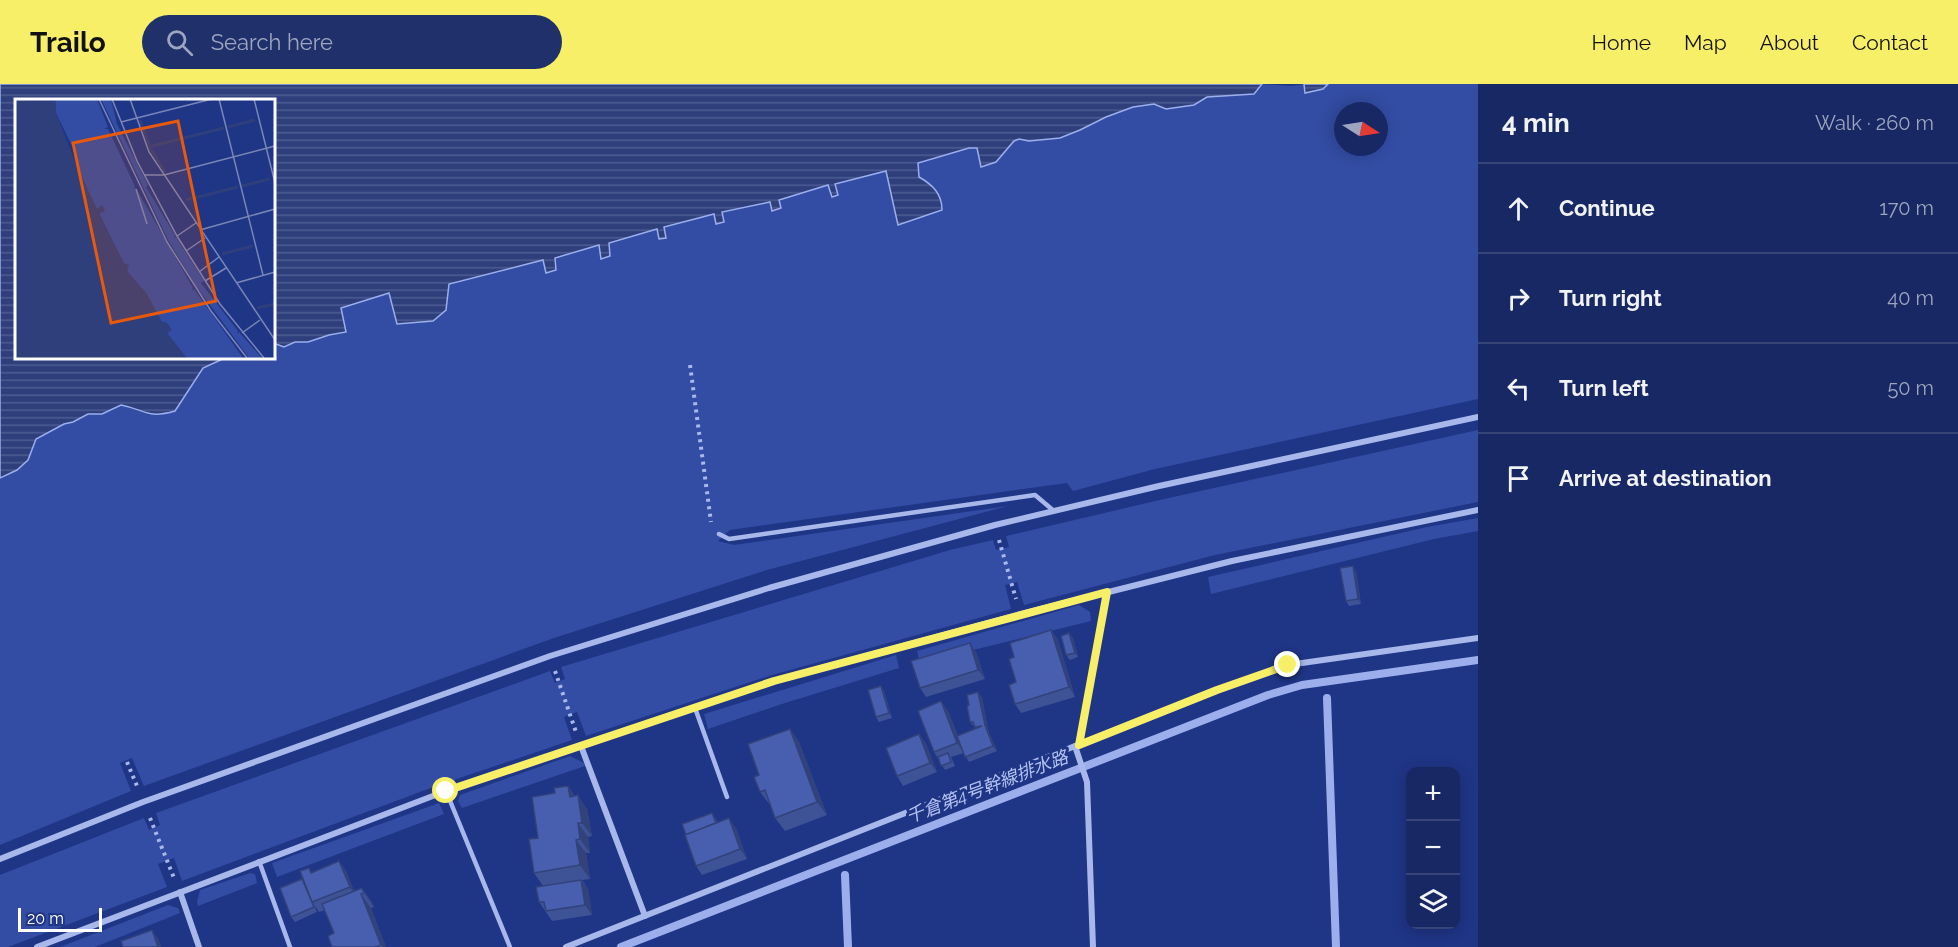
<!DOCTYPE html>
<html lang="en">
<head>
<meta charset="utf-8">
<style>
  body { margin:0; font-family:Raleway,"Noto Sans JP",sans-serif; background:#20306a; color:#f1f3f6 }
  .controls { position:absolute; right:18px; bottom:18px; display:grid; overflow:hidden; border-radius:12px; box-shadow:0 3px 15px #0003 }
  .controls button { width:54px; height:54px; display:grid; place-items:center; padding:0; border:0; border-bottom:2px solid #364478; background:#172864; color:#f1f3f6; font:30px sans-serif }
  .compass { position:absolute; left:1334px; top:18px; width:54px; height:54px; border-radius:50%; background:#172864; box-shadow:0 3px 15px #0003; rotate:102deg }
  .scale { position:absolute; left:18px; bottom:15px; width:84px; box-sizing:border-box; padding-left:6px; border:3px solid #fff; border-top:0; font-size:16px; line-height:21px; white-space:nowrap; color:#fff; -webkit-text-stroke:4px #1f3586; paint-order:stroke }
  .stop { position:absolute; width:18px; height:18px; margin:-14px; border:4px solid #f8ef68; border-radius:50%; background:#fff }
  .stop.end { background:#f8ef68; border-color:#fff; box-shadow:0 2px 6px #0008 }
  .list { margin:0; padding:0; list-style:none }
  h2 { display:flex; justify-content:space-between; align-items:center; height:78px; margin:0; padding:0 24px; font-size:26px }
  h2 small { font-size:20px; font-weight:400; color:#9ea6bf }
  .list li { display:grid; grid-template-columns:39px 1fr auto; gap:18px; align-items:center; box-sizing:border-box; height:90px; padding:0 24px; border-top:2px solid #364478 }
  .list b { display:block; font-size:22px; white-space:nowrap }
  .list em { font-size:20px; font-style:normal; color:#9ea6bf }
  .icon { flex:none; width:33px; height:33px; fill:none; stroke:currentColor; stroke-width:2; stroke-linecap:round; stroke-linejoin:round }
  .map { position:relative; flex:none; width:1478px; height:863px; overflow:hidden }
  header { display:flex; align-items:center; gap:36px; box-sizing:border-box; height:84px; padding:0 30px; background:#f8ef68; color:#111 }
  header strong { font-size:28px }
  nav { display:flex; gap:33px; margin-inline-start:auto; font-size:21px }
  .search { width:420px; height:54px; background:#20306a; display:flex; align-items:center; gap:15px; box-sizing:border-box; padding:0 21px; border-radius:33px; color:#9ea6bf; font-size:22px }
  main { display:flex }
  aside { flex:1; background:#172864 }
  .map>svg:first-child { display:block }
</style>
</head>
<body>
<header>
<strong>Trailo</strong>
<div class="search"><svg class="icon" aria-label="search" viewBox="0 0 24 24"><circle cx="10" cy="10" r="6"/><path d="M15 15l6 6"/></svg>Search here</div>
<nav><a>Home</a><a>Map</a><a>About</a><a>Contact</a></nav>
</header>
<main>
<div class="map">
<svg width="1478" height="863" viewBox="0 0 1478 863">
  <defs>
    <pattern id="water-rules" width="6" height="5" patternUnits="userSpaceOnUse" patternTransform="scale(1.5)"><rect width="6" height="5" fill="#2e3f7c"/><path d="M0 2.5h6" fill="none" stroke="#4d5c90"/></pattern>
  </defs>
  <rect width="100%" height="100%" fill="#1f3586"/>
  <!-- green -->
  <g fill="#334da4" fill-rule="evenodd">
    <path d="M1262,0L1292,2L1304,0L1305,9L1323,5L1328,0H1478V315L1155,385L1073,407L1067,399L730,446L718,457L734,461L1008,422L767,486L554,554L144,702L132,674L120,679L131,707L0,761V394L17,386L28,376L36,355L64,340L73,338L88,330H102L121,321L150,331L203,284L227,273H273V259L285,263L295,258H308L329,251L346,248L341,224L389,208L397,240L433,237L446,226L449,200L544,176L546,188L556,186L555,174L599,161L601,174L610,172L608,159L657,145L666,153L663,143L714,129L716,139L723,138L722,128L771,117L772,126L778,116L828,100L838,111L835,100L886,87L898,140L919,93L917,79L969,64H978L982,83L996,78L1014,57L1019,55L1029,57L1060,54L1080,46L1106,33L1133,23L1154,20L1166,25L1194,21L1207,13L1254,10ZM1343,27H1379V63H1343Z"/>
    <polygon points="1478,346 1478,418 1215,471 1024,521 1017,498 1005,501 1011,525 772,591 586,652 577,628 564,633 572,656 436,702 182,797 174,774 158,780 167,803 8,863 0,863 0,791 144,734 149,746 160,741 156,729 550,587 555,599 565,595 561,583 950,466 993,456 996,466 1009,463 1006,452 1164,415"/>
    <polygon points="1478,434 1478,447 1434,455 1211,510 1208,493 1427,443"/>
    <polygon points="1079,521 1090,528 1091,537 920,579 917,567"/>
    <polygon points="896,571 899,584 782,620 708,645 704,630"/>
    <polygon points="570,672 584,679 585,682 462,724 458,717 460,711"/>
    <polygon points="439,719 444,730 277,793 272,779"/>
    <polygon points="250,789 255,790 257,799 198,822 197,818 200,806"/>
    <polygon points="168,821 178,824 180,829 95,863 60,863"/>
  </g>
  <!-- water -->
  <g fill="url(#water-rules)" stroke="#9cafec" stroke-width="1.5">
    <path d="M0,0H1262L1254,10L1207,13L1194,21L1166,25L1154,20L1133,23L1106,33L1080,46L1060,54L1029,57L1019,55L1014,57L996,78L981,83L977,64H969L918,79L919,93C933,101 942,110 942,126L898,141L886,87L835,100L838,111L832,113L828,101L779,116L781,124L772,127L770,118L722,128L724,138L716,140L714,130L664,143L666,154L659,155L657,145L609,159L610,172L601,175L599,161L555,174L556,186L546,189L543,176L449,200L446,226L433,237L397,240L389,209L341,224L346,248L329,251L308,258H295L284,263L273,259V16H16V273H227L203,284L175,327C147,335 146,326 121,321L102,330H88L73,338L64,340L36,355L28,376L17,386L0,394Z"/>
    <polygon points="1304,0 1328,0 1323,5 1305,9"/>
  </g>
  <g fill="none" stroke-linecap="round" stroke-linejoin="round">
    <!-- stream -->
    <g stroke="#9cafec" stroke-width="8">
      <polyline points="1327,614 1336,863"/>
      <polyline points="845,791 848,863"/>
      <polyline points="621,863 1268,611 1302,601 1478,576"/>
    </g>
    <!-- path -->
    <g stroke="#a8b8ea" stroke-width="4" stroke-dasharray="3 4.5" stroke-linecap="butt">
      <polyline points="690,281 711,438"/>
      <polyline points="999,456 1016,515"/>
      <polyline points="555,587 576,648"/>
      <polyline points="127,678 137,702"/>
      <polyline points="150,734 174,794"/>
    </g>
    <!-- service -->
    <g stroke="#a8b8ea" stroke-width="4.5">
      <polyline points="719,450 729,455 1035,411 1054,427"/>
      <polyline points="695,624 727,713"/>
      <polyline points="446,707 510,863"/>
      <polyline points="259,777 290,863"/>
    </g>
    <!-- minor -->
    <g stroke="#a8b8ea" stroke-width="6">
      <polyline points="1079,661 1107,508"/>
      <polyline points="581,662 645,832"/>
      <polyline points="1075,662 1087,698 1093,863"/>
      <polyline points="0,775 143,718 550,572 769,504 995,441 1159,402 1478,333"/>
      <polyline points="180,808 199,863"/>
      <polyline points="37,863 446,707 774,597 1021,530 1232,477 1478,426"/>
      <polyline points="566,863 1217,606 1288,581 1478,554"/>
    </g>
  </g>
  <!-- wall -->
  <g fill="#3e5296">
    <polygon points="1356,487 1361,520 1349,522 1346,517"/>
    <polygon points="1051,546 1058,556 1075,613 1021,629 1015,620 1016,598 1014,573"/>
    <polygon points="1069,549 1073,554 1078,573 1070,576 1066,571"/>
    <polygon points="976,568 985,595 926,613 920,604"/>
    <polygon points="881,602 884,607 892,634 879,638 876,633"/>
    <polygon points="982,613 988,646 997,667 969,678 964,669 951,673 955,682 945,686 934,668 948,627 958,652 976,645 970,638 969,621"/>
    <polygon points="790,645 799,658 827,731 785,747 775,734 770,721 760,708"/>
    <polygon points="919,650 926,660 937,688 903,702 897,692"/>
    <polygon points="568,702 575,712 587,725 592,752 588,753 590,769 586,769 590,795 582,796 588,805 592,831 552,837 539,818 543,802 534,789 538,754 555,709"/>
    <polygon points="712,729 718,739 736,744 747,775 702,791 696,782"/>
    <polygon points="339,777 346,787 354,807 362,804 371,817 374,823 371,824 386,863 332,863 334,849 325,826 319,828 314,821 317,828 295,838 291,833 302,795 309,784 312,789"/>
  </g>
  <!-- shaded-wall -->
  <g fill="#32427a">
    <polygon points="1353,482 1356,487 1361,520 1358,515"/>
    <polygon points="1051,546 1058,556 1075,613 1069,603"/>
    <polygon points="1069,549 1073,554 1078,573 1075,569"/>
    <polygon points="970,559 976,568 985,595 978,586"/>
    <polygon points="881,602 884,607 892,634 889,629"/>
    <polygon points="978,608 982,613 988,646 997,667 993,662 985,641"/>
    <polygon points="941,617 948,627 964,668 957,659"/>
    <polygon points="790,645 799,658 827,731 817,718"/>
    <polygon points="919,650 926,660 937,688 930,679"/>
    <polygon points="568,702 578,716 570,713"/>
    <polygon points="578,711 587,725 592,752 582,739"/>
    <polygon points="729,734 736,744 747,775 740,765"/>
    <polygon points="578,739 588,753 590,769 580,755"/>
    <polygon points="576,756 586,769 590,795 580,781"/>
    <polygon points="339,777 346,787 356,813 350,803"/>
    <polygon points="581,796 588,805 592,831 585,821"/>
    <polygon points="362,804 371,817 374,823 364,809"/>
    <polygon points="361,810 371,824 386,863 383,863 381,861"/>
    <polygon points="152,846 159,856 161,863 158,863"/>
  </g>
  <!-- building -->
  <g fill="#485faf" stroke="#32427a" stroke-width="1.5">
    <polygon points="1353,482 1358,515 1346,517 1340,484"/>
    <polygon points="1051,546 1069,603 1015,620 1009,601 1016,598 1009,575 1014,573 1010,559"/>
    <polygon points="1069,549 1075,569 1066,571 1061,552"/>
    <polygon points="970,559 978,586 920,604 911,577"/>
    <polygon points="881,602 889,629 876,633 868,606"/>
    <polygon points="978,608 985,641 993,662 965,673 957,652 982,642 975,643 973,638 970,638 967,622 969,621 967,611"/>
    <polygon points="941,617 957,659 934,668 918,627"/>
    <polygon points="790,645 817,718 775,734 765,706 760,708 754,693 759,691 748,660"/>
    <polygon points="919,650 930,679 897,692 886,664"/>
    <polygon points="948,669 951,678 941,682 938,673"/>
    <polygon points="568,702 570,713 578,711 582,739 578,739 580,755 576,756 580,781 534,789 529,755 538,754 532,713 555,709 554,704"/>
    <polygon points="712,729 716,739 686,751 682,740"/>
    <polygon points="729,734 740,765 696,782 685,751"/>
    <polygon points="339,777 350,803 312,818 300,787 309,784 311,789"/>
    <polygon points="302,795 314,823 291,833 280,804"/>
    <polygon points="581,796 585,821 546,827 544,818 539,818 536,803"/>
    <polygon points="362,804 364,809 361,810 381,861 375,863 332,863 328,852 334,849 322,820"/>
    <polygon points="152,846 158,863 123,863 121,857"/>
  </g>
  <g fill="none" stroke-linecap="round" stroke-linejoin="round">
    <!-- route -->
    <polyline stroke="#f8ef68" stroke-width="8" points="446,707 774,597 1107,508 1079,661 1217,606 1288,581"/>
  </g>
  <g text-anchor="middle" stroke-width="6" stroke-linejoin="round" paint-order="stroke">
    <!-- water labels -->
    <g font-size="18" font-style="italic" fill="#b4c2f2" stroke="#1f3586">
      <text transform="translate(987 703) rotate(-21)" y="6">千倉第4号幹線排水路</text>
    </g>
  </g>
  <!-- overview -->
  <g transform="translate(15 15)">
    <rect width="260" height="260" fill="#1f3586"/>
    <path d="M40,0H82L93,28L89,30H93L118,83L132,124L122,91L178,189L176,192L179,190L228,259H172L164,252L151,234L152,224L147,223L112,172L84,114L90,112L82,111L63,71L59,51L41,14ZM86,0H96L102,25L133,86L131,88L160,136L159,139L161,138L189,182L186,184L223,232L222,235L224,233L247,259H234L181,187L153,141Z" fill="#334da4"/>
    <path d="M0,0H40L41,14L63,70L82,110L87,106L90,111L84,115L109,164L114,166L112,172L132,195L147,223L152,224L157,231L152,234L172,259H0Z" fill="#2e3f7c"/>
    <path fill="none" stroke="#2e3f7c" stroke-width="3" d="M125,21L136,50L150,73M213,28L240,21M137,47L209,29M227,87L255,80M171,101L223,88M207,155L238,147M242,209L260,205"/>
    <path fill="none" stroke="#7986b6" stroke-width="1.5" d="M84,0L152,143L196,212L232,259M97,0L122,62L162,137L205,205L249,259M115,0L134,53L260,241M204,0L248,176M239,0L260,84M106,23L197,0M130,76H149M149,76L260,47M121,90L132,125M185,131L260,110M162,137L181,124M171,152L190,139M184,173L204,158M190,182L211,169M221,184L260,173M227,234L245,221"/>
    <path fill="#e8590c" fill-opacity="0.15" stroke="#e8590c" stroke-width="3" d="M163,22L201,202L96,224L58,44Z"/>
    <rect width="260" height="260" fill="none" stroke="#fff" stroke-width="3"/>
  </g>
</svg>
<div class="controls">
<button>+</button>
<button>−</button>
<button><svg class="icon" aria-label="layers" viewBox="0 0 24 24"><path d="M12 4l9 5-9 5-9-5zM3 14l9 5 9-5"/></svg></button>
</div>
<svg class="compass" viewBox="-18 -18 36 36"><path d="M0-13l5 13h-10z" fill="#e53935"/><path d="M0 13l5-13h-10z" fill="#9ea6bf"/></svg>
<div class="scale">20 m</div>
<div class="stop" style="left:446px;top:707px"></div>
<div class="stop end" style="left:1288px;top:581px"></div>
</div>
<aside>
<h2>4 min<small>Walk · 260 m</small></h2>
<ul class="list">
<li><svg class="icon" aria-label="ahead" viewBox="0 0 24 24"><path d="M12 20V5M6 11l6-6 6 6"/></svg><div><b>Continue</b></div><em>170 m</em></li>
<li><svg class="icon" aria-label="right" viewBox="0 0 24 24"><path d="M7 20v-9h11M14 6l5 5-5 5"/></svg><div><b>Turn right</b></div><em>40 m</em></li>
<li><svg class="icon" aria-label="left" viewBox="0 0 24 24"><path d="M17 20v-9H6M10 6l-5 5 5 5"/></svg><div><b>Turn left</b></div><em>50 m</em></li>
<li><svg class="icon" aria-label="arrive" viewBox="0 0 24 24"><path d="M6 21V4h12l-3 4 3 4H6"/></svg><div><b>Arrive at destination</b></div></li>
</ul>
</aside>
</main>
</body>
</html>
